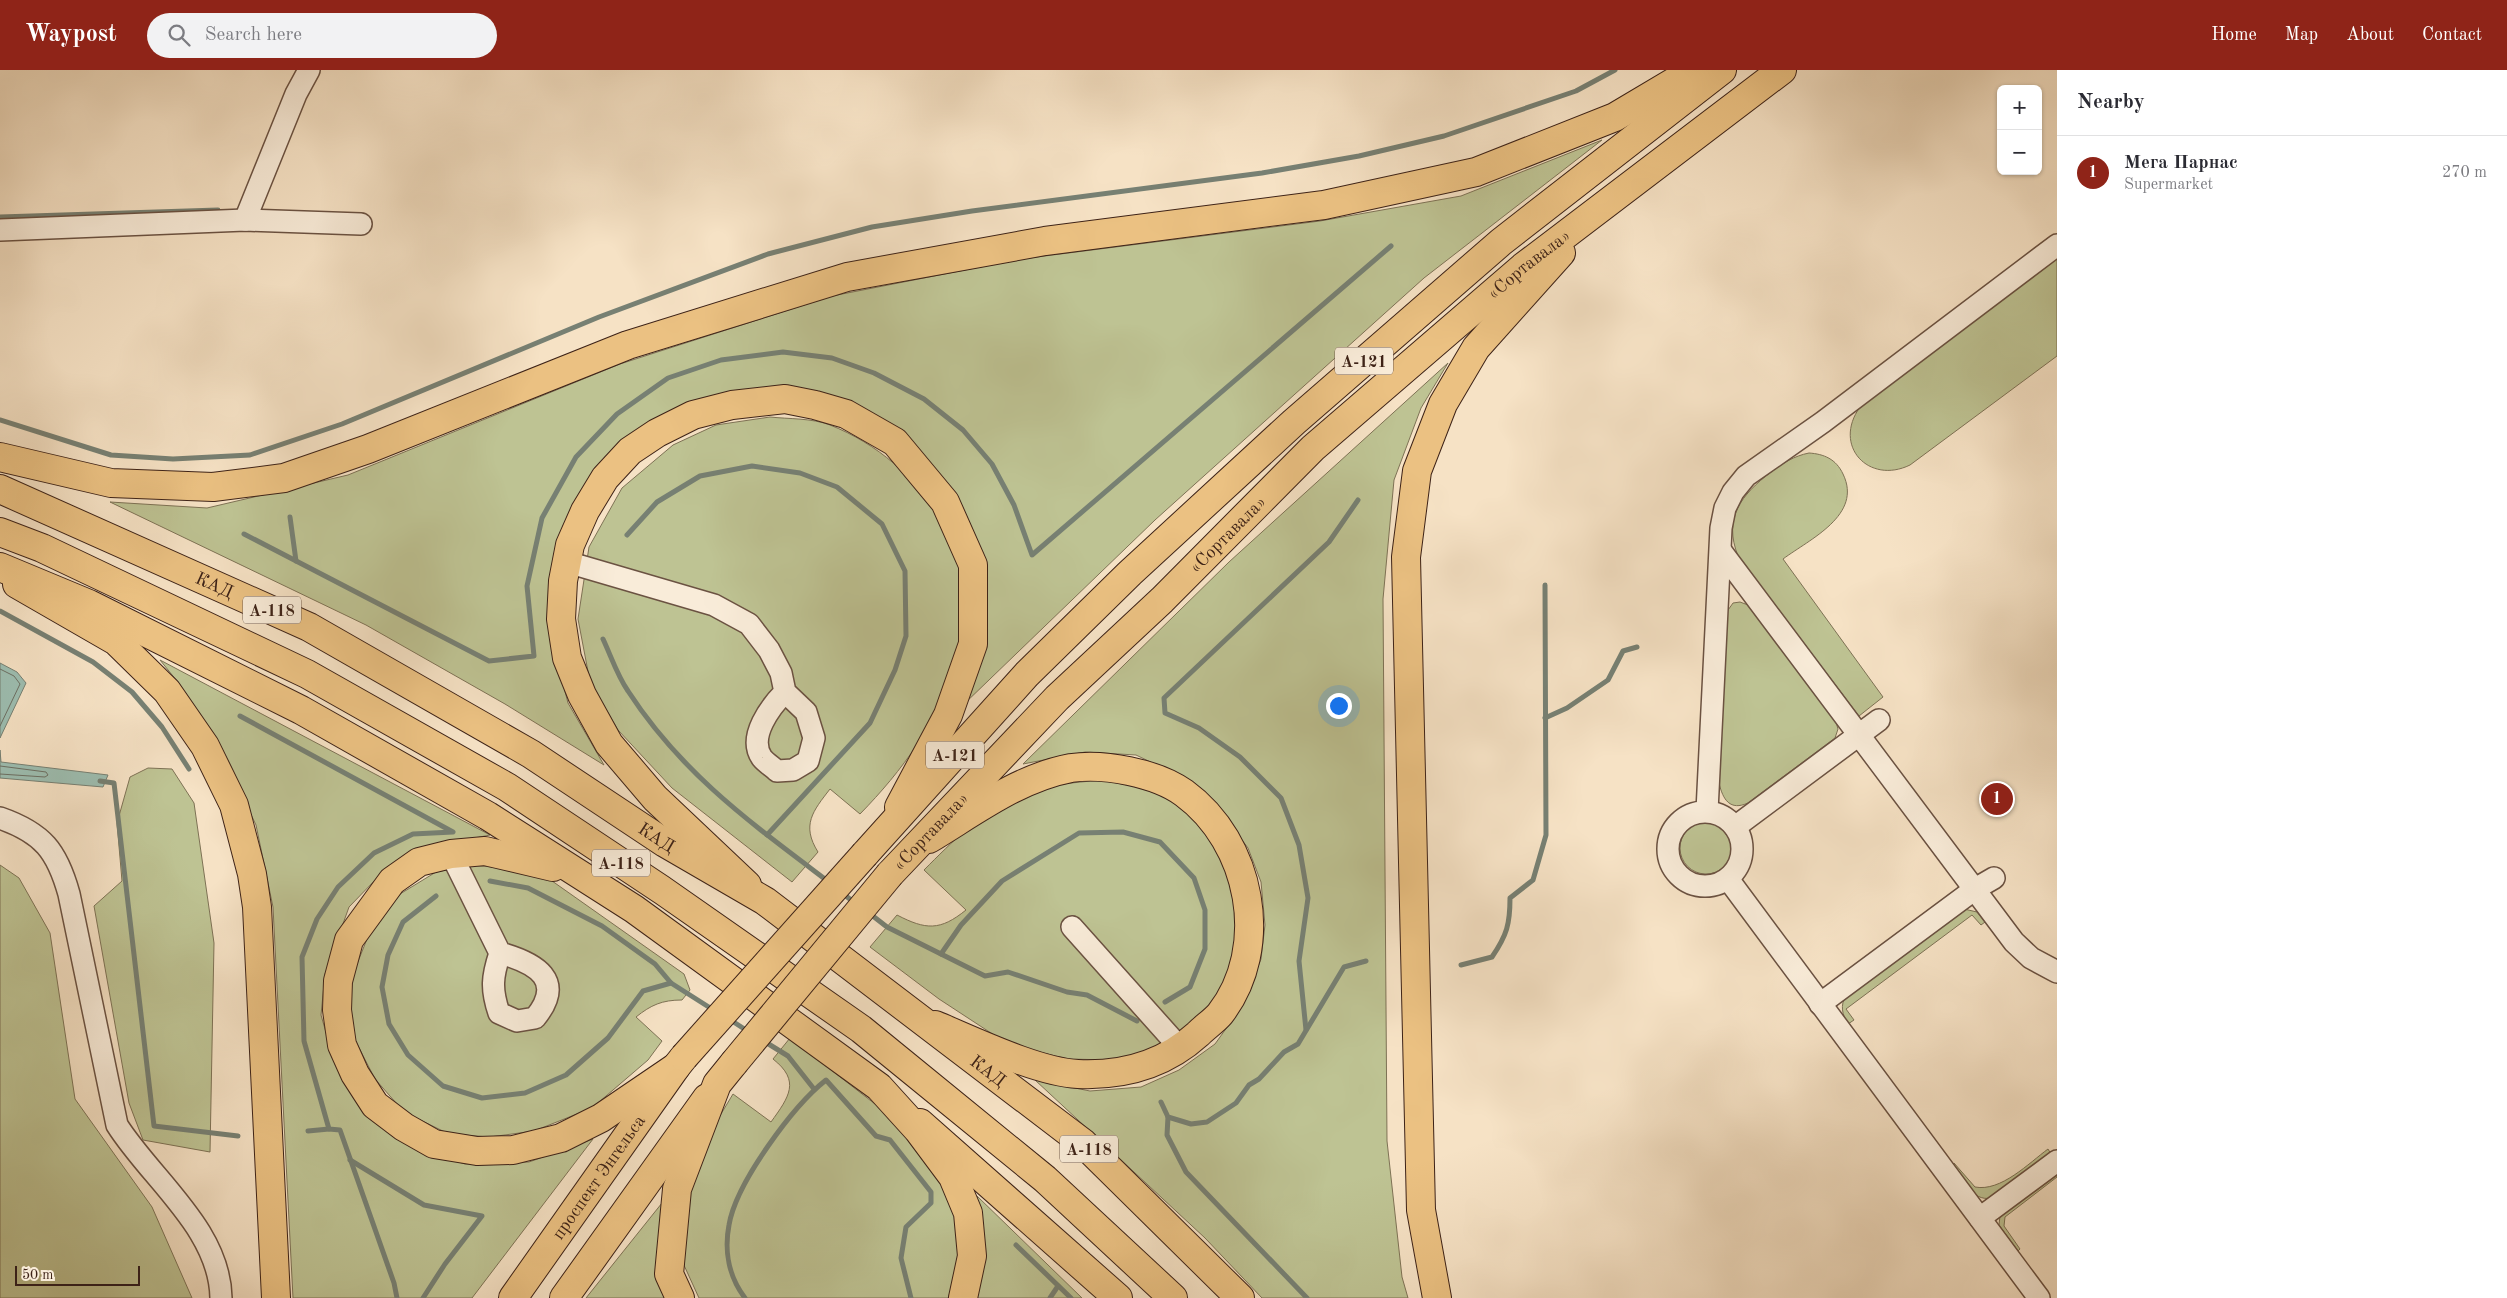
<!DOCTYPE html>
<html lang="en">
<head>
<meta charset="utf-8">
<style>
  body { margin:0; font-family:"Old Standard TT",serif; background:#f2f2f3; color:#2b2b33 }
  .controls { position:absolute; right:15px; top:15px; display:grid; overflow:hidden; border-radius:8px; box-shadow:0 1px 4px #0004 }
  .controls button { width:45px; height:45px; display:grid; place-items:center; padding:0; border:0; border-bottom:1px solid #e1e1e2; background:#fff; color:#2b2b33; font:25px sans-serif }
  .scale { position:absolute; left:15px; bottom:12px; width:125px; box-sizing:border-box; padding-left:5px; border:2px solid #3d2217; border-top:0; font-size:14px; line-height:18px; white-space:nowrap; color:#3d2217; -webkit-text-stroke:4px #f9ecd9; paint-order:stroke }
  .you { position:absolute; left:1338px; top:635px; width:18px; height:18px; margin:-12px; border:4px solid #fff; border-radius:50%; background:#1a73e8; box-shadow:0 0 0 8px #1a73e833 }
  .badge { display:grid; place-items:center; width:32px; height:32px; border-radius:50%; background:#8f2418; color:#fff; font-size:16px; font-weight:700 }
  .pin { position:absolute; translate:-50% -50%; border:2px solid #fff; box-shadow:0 1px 5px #0006 }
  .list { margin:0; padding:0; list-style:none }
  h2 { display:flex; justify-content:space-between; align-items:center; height:65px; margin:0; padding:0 20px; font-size:21px }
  h2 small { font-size:16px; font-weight:400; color:#7c7c81 }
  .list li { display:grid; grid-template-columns:32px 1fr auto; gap:15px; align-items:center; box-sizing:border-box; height:75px; padding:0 20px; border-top:1px solid #e1e1e2 }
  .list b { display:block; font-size:19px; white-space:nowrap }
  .list p { margin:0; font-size:16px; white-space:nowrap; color:#7c7c81 }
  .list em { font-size:16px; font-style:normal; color:#7c7c81 }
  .icon { flex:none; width:28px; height:28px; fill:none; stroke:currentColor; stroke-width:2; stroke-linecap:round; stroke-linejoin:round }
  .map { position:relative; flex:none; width:2057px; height:1228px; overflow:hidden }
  header { display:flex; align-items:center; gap:30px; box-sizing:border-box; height:70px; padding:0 25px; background:#8f2418; color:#fff }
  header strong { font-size:24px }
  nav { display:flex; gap:28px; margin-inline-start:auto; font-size:18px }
  .search { width:350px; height:45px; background:#f2f2f3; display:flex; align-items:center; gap:12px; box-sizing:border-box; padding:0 18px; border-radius:28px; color:#7c7c81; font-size:19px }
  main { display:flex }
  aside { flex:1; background:#fff }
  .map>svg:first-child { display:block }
</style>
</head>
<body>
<header>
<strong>Waypost</strong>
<div class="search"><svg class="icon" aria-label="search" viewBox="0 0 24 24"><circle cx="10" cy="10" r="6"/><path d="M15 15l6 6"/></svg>Search here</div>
<nav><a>Home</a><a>Map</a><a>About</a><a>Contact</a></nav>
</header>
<main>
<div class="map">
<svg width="2057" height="1228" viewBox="0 0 2057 1228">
  <rect width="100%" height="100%" fill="#f6e2c5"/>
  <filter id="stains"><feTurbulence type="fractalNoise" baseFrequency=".004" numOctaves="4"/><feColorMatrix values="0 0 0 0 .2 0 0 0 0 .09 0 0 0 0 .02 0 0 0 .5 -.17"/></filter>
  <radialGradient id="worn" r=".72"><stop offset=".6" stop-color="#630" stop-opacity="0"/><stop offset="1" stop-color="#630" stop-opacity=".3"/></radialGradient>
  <!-- green -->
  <g fill="#bec393" stroke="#7e7255">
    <polygon points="1602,70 1424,208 1155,450 962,636 985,576 942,407 780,318 625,373 550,563 568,633 604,695 505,634 366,555 110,432 207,438 348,405 620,294 832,226 1021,189 1320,151 1461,126"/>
    <path d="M2057,189V286L1910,395C1869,415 1832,376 1860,337Z"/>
    <polygon points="1448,293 1421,338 1394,410 1383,529 1387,1071 1402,1207 1408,1228 1262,1228 1205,1168 1035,1010 1090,1021 1141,1017 1179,1000 1215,974 1243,935 1261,889 1265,855 1261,812 1248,778 1223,745 1194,713 1136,685 1085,682 1023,694 1229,492"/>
    <path d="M770,347C788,349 812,348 830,355C924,392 988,491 957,592C939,651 902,701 860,744L830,719C813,741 801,755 818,782L792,812L672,718L618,660L590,612L578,549L589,477L622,418L673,375L716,355Z"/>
    <path d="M1809,383C1824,384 1836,389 1843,404C1863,445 1810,469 1783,489L1883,627L1859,646L1738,486C1723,448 1741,425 1771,402C1783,393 1794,386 1809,383Z"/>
    <path d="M1740,532L1748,535L1836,652L1838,659L1835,668L1748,733C1730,741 1723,730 1719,713L1726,543L1733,533Z"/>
    <polygon points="160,590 490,765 423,778 379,806 349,837 325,904 321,945 335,994 366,1046 414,1078 465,1094 529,1092 593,1069 472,1228 293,1228 273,837 256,755 215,669 177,611"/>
    <polygon points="148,698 172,699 194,733 214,873 210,1082 143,1070 129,1033 94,836 122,811 117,753 130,707"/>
    <path d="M1101,710L1159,721L1203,754L1227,792L1240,845L1231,901L1208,945L1155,979L1112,990L1068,989L1031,980L994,965L939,929L870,877L897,845C926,860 940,861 966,840L924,800C952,772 981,742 1018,726C1043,714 1074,713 1101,710Z"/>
    <circle cx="1706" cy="778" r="26"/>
    <polygon points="0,795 19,808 50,863 75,1029 152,1137 192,1228 0,1228"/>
    <path d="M472,795L511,799L545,806L684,904L690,920L682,930C662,930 651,935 636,947L662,971L648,990L592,1038L534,1061L490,1067L449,1064L404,1042L375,1009L354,968L347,919L371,859L400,824L436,802Z"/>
    <path d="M1964,839L1977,842L1985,852L1981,855L1972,845L1846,939L1854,950L1848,954C1842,944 1840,936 1846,925Z"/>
    <path d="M790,968L875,1034L922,1081L953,1128L961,1171L957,1204L948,1228H699L683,1193L678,1145L697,1084L733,1024L771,1052C789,1027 801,1011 773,989Z"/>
    <path d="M2048,1079L2051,1084L1991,1128C1972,1132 1962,1108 1952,1095L1954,1093L1975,1117C2001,1122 2029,1093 2048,1079Z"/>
    <polygon points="2057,1101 2057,1107 2005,1147 2004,1156 2020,1179 2018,1181 1999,1155 2000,1146"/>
    <polygon points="977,1126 1082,1228 975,1228 985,1187"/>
    <polygon points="662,1133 656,1195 666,1228 586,1228"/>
  </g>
  <!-- water -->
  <g fill="#9dbeb1" stroke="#778073">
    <polygon points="0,593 17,602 26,613 0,668"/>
    <polygon points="0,680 1,692 108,705 103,717 0,708"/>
  </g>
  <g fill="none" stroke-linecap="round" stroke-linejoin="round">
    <!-- shore -->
    <g stroke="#6d7064" stroke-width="1">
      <polyline points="0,599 14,606 20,614 0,656"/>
      <polyline points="0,696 46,702 48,705 45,707 0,704"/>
    </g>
    <!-- stream -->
    <g stroke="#778073" stroke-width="5">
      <polyline points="0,147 218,140"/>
      <polyline points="0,350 111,385 173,389 250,385 342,354 599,247 768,184 872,157 972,141 1262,103 1359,86 1444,66 1576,21 1615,0"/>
      <polyline points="290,447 296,491"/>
      <polyline points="244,464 489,591 534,586 527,516 542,448 576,387 617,344 668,308 721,290 783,282 832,288 874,303 924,329 963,360 992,394 1014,435 1032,485 1391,176"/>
      <polyline points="627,465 657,432 700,406 752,396 800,403 837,417 882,454 905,501 906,566 895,600 870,653 767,765"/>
      <polyline points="0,541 93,592 132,622 162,657 189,699"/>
      <path d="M603,569C611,586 617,605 628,621C682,704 751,753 829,812"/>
      <polyline points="240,646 453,762 413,764 374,783 338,817 317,849 302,887 304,971 329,1059 340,1060 394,1213 397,1228"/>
      <polyline points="1545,648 1567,638 1608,610 1623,581 1637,577"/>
      <polyline points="100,711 114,713 154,1056 238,1066"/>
      <polyline points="490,811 528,818 602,856 655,894 671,913 715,941"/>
      <polyline points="841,822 856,834"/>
      <polyline points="436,826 403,852 388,885 382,917 389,954 408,985 443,1016 482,1028 525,1023 566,1005 608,968 643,921 671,913"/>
      <polyline points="869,843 887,857 985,906 1008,902 1067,922 1087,925 1137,951"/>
      <polyline points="941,884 961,855 1002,811 1079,763 1123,762 1160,772 1194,808 1205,840 1205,879 1190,917 1165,932"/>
      <path d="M1461,895L1492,887C1507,865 1510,854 1510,828L1533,810L1546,765L1545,515"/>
      <polyline points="729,949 749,962"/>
      <polyline points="1306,960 1299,891 1308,828 1299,775 1281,728 1240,687 1199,658 1165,643 1164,628 1329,472 1358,430"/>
      <polyline points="762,970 788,986 814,1019"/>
      <polyline points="1161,1032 1168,1047 1191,1054 1207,1052 1236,1033 1249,1015 1259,1009 1284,982 1298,974 1344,897 1366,891"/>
      <polyline points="1168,1047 1167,1065 1186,1102 1307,1228"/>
      <polyline points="308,1061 329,1059"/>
      <polyline points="350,1090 424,1135 482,1146 445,1194 423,1228"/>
      <polyline points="1016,1175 1071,1228"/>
      <path d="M745,1228C729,1207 724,1181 729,1155C736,1113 793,1036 826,1010L876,1066L890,1070L931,1122V1133L906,1157L901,1188L911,1228"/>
      <polyline points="1050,1228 1058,1216"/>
    </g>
    <!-- minor casing -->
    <g stroke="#6b5242" stroke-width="24">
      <g id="minor">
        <polyline points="245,150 296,24 309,0"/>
        <polyline points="0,160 245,150 361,154"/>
        <polyline points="1721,481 2014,872 2031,888 2057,902"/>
        <path d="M567,492L714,535L749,554L769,580L781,603L785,622L806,642L814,668L808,691L793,700L777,701C773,697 766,693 762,688C747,667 771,636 785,622"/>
        <polyline points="1707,741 1721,458 1725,438 1733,422 1746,406 1823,352 2057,175"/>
        <circle cx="1705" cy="779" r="37"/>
        <path d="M0,748C43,763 57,781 69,824L117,1055C151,1109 220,1159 221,1228"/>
        <polyline points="1735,757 1879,650"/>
        <path d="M451,784L500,883C492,907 491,919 499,943L517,951L535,948C566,910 536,893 500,883"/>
        <polyline points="1728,809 2039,1228"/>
        <polyline points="1072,857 1181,979"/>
        <polyline points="1820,934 1975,819 1994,808"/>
        <polyline points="1980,1148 2057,1091"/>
      </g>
    </g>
    <!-- major casing -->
    <g stroke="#3d2217" stroke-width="30">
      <g id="major">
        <polyline points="17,514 116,571 167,621 205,676 234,735 252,804 257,837 276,1228"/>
        <path d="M929,769C974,742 1018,708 1071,698C1104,693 1156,703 1184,723C1251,772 1272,877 1220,944C1214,951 1205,957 1198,964C1165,994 1123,1006 1078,1004C1037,1002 974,971 935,955"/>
        <polyline points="747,815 655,728 609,674 582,625 567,588 561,549 563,511 570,475 585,441 605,408 630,381 657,363 693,345 732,335 785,329 815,335 846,344 895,372 945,432 973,495 973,574 948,645 899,737"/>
        <polyline points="920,1053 1118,1228"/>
        <path id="s1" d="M513,1228L676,997"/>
        <polyline points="564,1228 707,1028"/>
      </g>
    </g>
    <!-- highway casing -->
    <g stroke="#3d2217" stroke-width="30">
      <g id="highway">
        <polyline points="0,387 111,413 213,417 284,408 368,379 628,275 847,207 1045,171 1324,135 1476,102 1615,47 1694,0"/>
        <path id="s2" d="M0,419L309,557L531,684L665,773L765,831L1083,1073L1240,1228"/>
        <polyline points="0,462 42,478 307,604 507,717 662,820 861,959 1045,1109 1173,1228"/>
        <polyline points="0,497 89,534 301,640 488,746 634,839 879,1017 918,1060 953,1107 968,1143 972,1186 963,1228"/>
        <polyline points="865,784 1027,604 1130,503 1294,352 1501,172 1722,0"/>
        <polyline points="553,797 485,781 451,784 419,792 392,811 349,870 338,911 337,940 342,975 355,1004 375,1035 404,1057 434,1074 477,1081 513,1080 561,1068 601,1048 676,997 684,987"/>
        <path id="s3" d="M890,804L1057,628L1162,530L1313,378L1523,197L1782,0"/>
        <polyline points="680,1228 669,1204 677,1119 717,1014 734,993"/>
        <polyline points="1437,1228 1421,1140 1406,487 1417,401 1443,334 1476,278 1561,183"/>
      </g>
    </g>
    <!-- minor -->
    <use href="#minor" stroke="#f9ecd9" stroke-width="21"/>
    <!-- major -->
    <use href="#major" stroke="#ebc182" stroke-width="28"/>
    <!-- highway -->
    <use href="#highway" stroke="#ebc182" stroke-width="28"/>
    <!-- highway-bridge casing -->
    <g stroke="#3d2217" stroke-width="30" stroke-linecap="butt">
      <g id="highway-bridge">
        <polyline points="684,987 865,784"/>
        <polyline points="734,993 890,804"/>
      </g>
    </g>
    <!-- highway-bridge -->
    <use href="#highway-bridge" stroke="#ebc182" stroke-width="28"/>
  </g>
  <g text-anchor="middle" stroke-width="4" stroke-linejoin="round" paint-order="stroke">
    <!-- shield labels -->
    <g fill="#f9ecd9" stroke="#755f51" stroke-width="1">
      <rect x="1335" y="277.5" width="58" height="27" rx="4"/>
      <rect x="243" y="526.5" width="58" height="27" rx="4"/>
      <rect x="926" y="671.5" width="58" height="27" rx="4"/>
      <rect x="592" y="779.5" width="58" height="27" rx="4"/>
      <rect x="1060" y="1065.5" width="58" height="27" rx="4"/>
    </g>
    <g font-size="16" font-weight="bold" fill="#3d2217">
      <text x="1364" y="297">А-121</text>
      <text x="272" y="546">А-118</text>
      <text x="955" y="691">А-121</text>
      <text x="621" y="799">А-118</text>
      <text x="1089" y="1085">А-118</text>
    </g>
    <!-- street labels -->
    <g font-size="18" fill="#3d2217" stroke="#f9ecd9">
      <text dy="6" stroke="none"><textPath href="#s3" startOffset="884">«Сортавала»</textPath></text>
      <text dy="6" stroke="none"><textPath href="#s3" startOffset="479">«Сортавала»</textPath></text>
      <text dy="6" stroke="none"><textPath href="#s2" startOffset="235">КАД</textPath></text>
      <text dy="6" stroke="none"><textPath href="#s3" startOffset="59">«Сортавала»</textPath></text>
      <text dy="6" stroke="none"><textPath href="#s2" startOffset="745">КАД</textPath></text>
      <text dy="6" stroke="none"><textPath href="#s2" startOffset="1151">КАД</textPath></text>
      <text dy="6" stroke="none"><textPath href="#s1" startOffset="148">проспект Энгельса</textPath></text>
    </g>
  </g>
  <rect width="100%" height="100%" filter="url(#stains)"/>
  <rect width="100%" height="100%" fill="url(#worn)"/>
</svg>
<div class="controls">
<button>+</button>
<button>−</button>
</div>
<div class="scale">50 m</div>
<div class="you"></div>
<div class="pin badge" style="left:1997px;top:729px">1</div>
</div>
<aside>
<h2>Nearby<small></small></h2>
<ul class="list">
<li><span class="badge">1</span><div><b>Мега Парнас</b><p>Supermarket</p></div><em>270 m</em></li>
</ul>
</aside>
</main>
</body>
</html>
